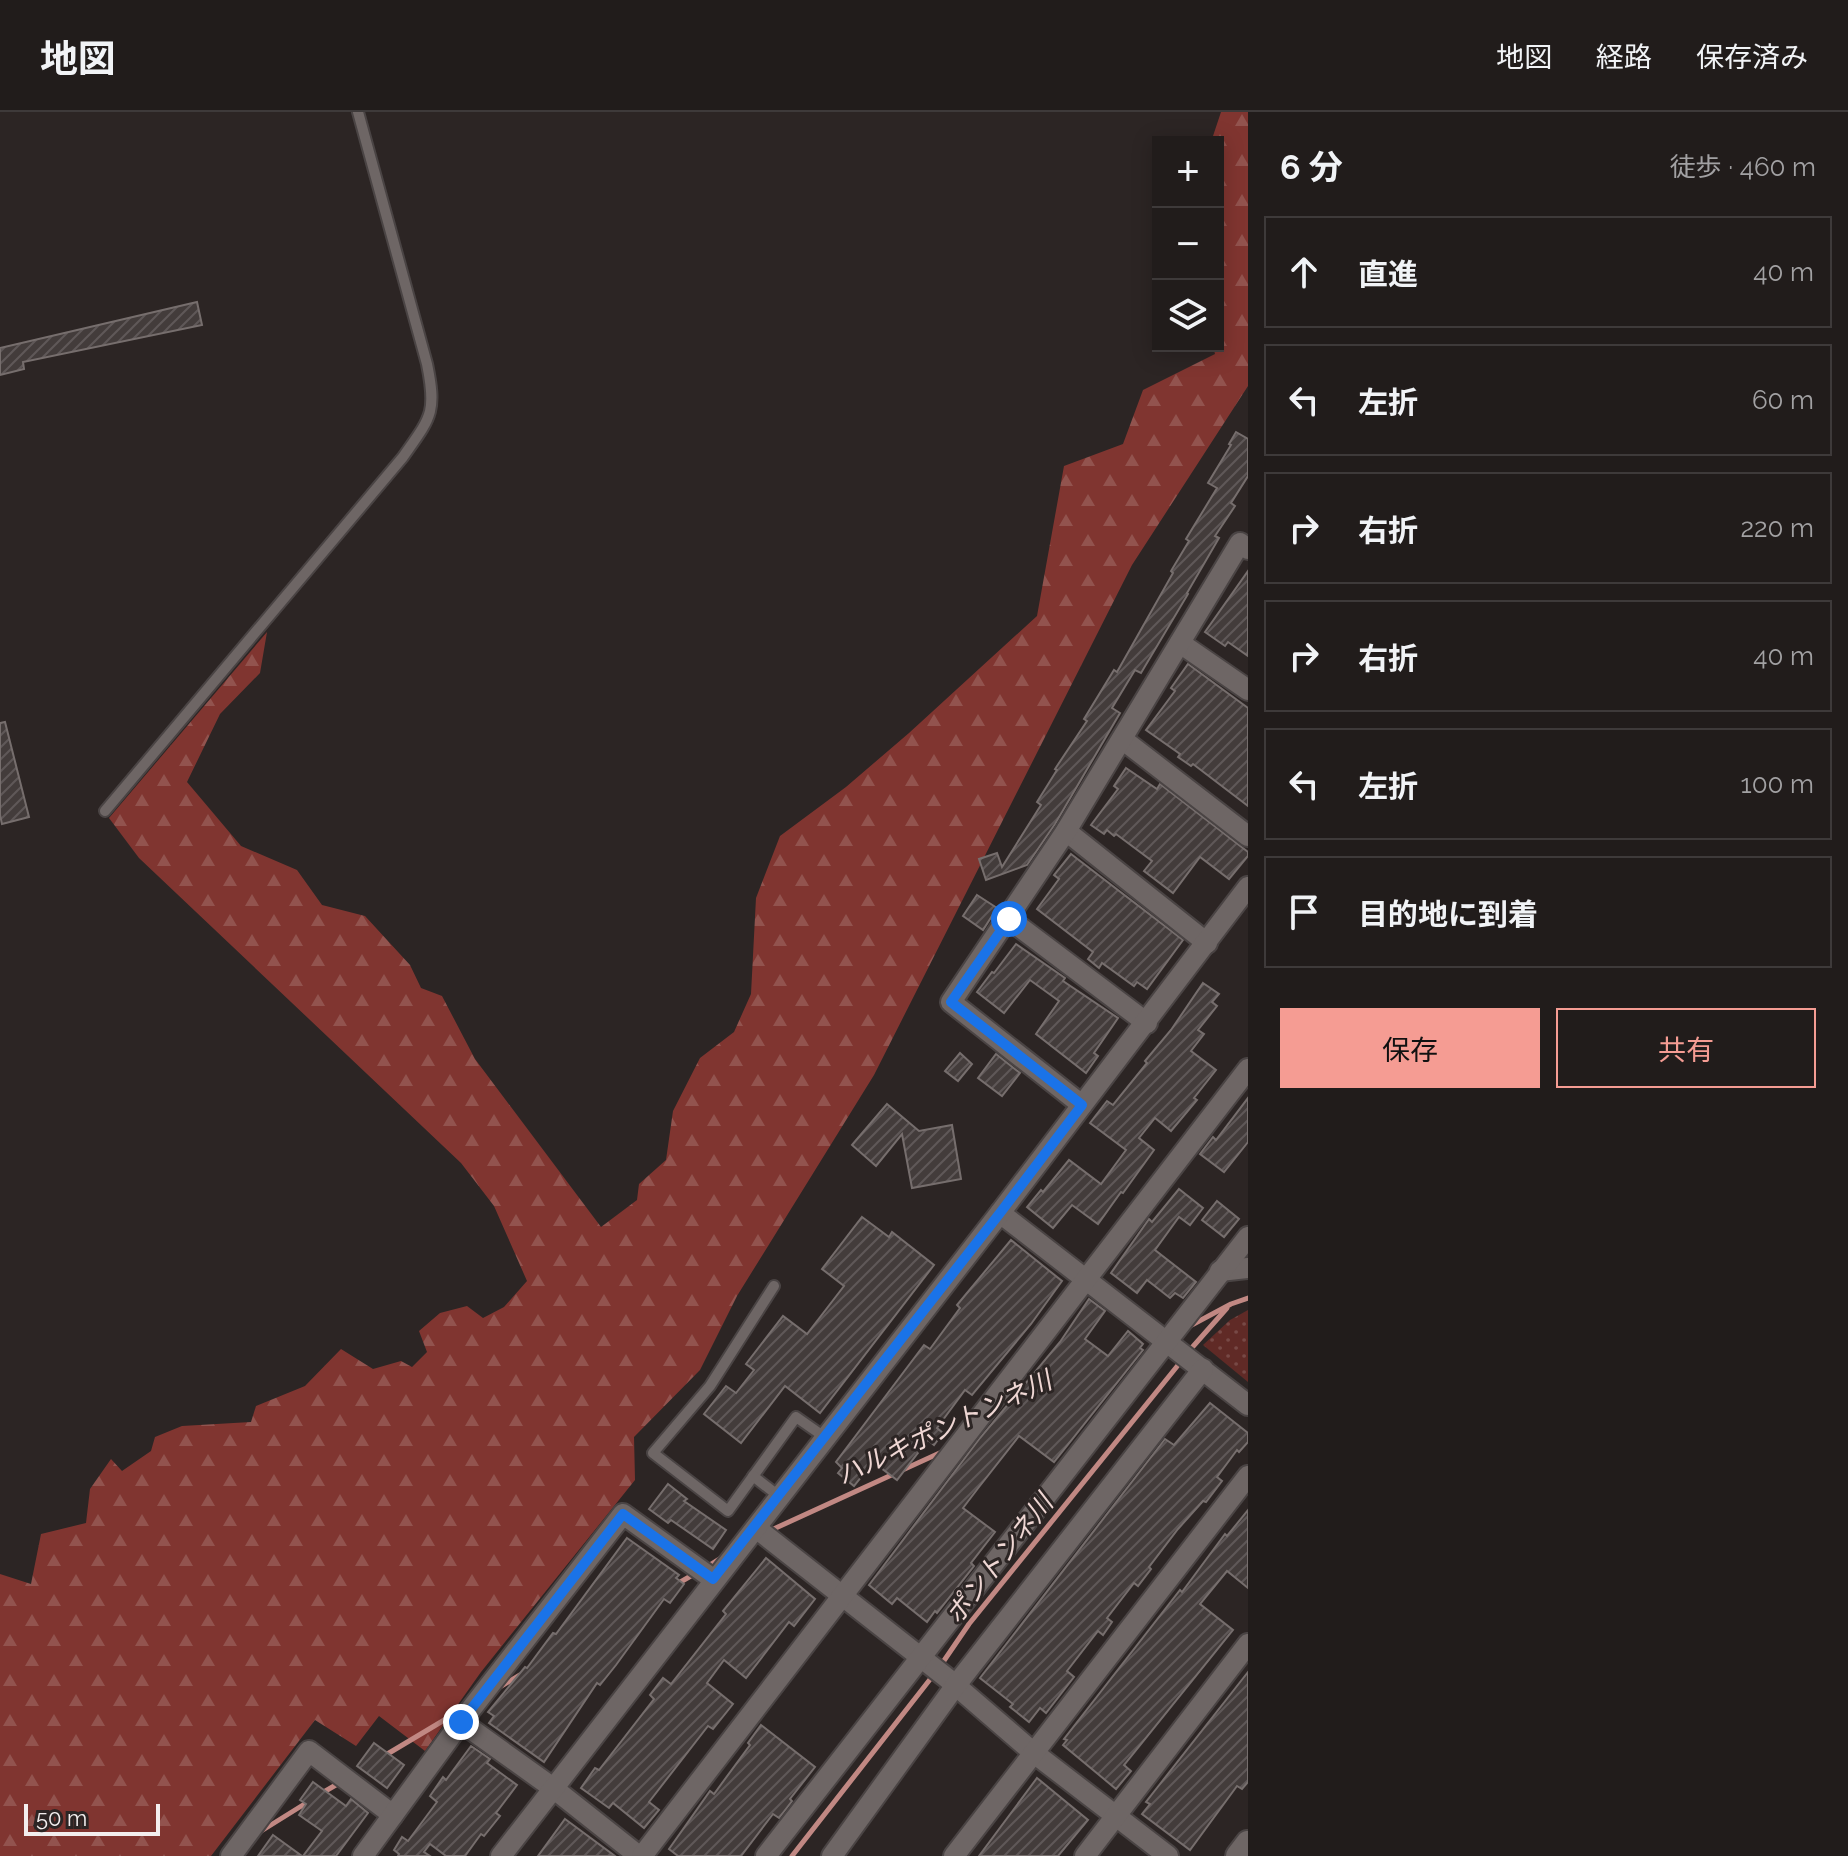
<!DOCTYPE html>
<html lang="ja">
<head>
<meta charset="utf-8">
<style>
  body { margin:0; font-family:Raleway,"Noto Sans JP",sans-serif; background:#2d2928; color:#f1f3f6 }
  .controls { position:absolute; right:24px; top:24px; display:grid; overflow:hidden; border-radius:0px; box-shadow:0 4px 20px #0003 }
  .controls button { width:72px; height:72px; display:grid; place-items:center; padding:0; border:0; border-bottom:2px solid #3e3a3a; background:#211c1b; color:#f1f3f6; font:40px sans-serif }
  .scale { position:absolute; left:24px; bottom:20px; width:136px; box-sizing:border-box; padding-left:8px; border:4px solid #f3eeee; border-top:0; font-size:22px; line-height:28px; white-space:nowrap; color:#f3eeee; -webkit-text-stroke:6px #2c2524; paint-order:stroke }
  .stop { position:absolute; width:24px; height:24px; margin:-18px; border:6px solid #1a73e8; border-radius:50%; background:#fff }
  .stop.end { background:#1a73e8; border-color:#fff; box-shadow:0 2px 8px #0008 }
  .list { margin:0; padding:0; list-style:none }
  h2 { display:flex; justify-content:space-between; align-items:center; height:104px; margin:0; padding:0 32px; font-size:34px }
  h2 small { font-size:26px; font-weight:400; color:#a2a1a3 }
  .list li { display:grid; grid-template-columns:52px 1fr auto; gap:24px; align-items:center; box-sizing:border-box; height:112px; margin:0 16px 16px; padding:0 16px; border:2px solid #3e3a3a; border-radius:0px }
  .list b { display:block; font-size:30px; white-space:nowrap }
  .list em { font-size:26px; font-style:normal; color:#a2a1a3 }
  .actions { display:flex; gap:16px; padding:24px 32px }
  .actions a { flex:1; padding:18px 0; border:2px solid #f59c93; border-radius:0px; text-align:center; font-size:28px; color:#f59c93 }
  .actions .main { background:#f59c93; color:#111 }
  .icon { flex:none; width:44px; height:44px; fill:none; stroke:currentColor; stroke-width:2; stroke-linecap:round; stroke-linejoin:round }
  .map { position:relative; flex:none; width:1248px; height:1744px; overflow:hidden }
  header { display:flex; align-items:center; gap:48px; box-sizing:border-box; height:112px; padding:0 40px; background:#211c1b; border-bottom:2px solid #3e3a3a }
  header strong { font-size:38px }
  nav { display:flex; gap:44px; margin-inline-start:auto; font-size:28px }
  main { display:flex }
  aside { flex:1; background:#211c1b }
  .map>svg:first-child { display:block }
</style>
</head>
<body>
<header>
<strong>地図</strong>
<nav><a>地図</a><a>経路</a><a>保存済み</a></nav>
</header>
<main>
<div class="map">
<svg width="1248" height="1744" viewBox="0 0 1248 1744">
  <defs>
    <pattern id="forest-firs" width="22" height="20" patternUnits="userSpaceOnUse" patternTransform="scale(2)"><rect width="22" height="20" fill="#803530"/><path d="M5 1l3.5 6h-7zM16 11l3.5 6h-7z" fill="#92534e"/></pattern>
    <pattern id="park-dots" width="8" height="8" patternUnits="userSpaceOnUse" patternTransform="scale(2)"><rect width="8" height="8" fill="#602a26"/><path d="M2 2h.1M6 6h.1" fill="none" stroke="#774946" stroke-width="1.8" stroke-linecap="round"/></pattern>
    <pattern id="building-hatch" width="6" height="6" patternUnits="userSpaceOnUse" patternTransform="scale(2)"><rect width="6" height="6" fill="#433c3b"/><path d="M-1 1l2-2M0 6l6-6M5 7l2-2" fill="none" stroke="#5f5858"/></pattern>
  </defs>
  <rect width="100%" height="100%" fill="#2c2524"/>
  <!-- forest -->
  <polygon fill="url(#forest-firs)" points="1221,0 1248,0 1248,274 1132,453 874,963 737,1184 700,1258 634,1325 635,1368 481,1560 425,1639 379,1604 356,1634 315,1608 211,1744 0,1744 0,1462 31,1472 41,1422 86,1411 90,1377 111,1347 122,1359 151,1339 155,1325 182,1314 251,1310 256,1294 305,1274 341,1237 373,1257 401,1249 412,1255 427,1240 419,1219 440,1201 467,1194 483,1206 504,1195 527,1169 494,1094 461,1051 139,746 109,706 267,520 260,561 220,602 187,670 241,734 297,758 322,793 365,804 410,853 421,876 442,884 475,947 601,1115 637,1088 639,1072 666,1048 673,999 700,946 734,920 751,882 756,786 780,724 846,675 909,621 1037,504 1064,354 1123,332 1143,278 1215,242 1213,234 1218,234 1218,30 1211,30"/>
  <!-- park -->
  <polygon fill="url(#park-dots)" points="1248,1198 1248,1270 1203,1233 1230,1208"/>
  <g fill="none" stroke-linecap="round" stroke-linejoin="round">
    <!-- stream -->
    <g stroke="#c18883" stroke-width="5">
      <polyline points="1188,1215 1231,1192 1248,1186"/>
      <polyline points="1189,1239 1227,1196"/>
      <polyline points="767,1420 944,1339"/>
      <polyline points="705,1456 724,1444"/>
      <polyline points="677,1472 696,1461"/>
      <polyline points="941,1553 969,1512 1183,1247"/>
      <polyline points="498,1576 520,1563"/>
      <polyline points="384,1644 461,1598"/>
      <polyline points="322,1681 341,1670"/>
      <polyline points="258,1721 311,1688"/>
      <polyline points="792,1744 935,1561"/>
    </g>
  </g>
  <!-- building -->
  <g fill="url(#building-hatch)" stroke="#766e6d" stroke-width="2">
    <polygon points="197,190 202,213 23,250 24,257 0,263 0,236"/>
    <polygon points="1236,320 1248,327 1248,364 1231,391 1235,394 1215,424 1219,426 1187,481 1188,482 1141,561 1135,558 1112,596 1120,601 1055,712 1027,753 986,768 979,747 997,741 1002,755 1041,693 1037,690 1057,658 1055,657 1087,609 1084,607 1114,558 1117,560 1173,461 1171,459 1189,429 1186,427 1217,376 1208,371 1231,333 1229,332"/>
    <polygon points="1248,459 1248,544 1228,530 1225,534 1205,520"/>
    <polygon points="1188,552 1248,596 1248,694 1193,652 1191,654 1178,645 1180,642 1146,618 1175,579 1171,576"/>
    <polygon points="5,610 29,705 2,712 0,703 0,611"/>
    <polygon points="1126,656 1157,677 1160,672 1248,740 1248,744 1229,767 1200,745 1173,781 1144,759 1152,749 1116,722 1114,724 1107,718 1104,722 1091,713 1118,677 1114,674"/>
    <polygon points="1071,742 1183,828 1147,877 1137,870 1134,874 1102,851 1099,856 1088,847 1093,840 1037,797 1059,767 1054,763"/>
    <polygon points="977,783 997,796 983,818 963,804"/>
    <polygon points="1016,832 1065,866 1063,869 1118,906 1094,941 1098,944 1086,961 1036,922 1059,889 1030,868 1004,901 977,880 992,860 994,861"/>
    <polygon points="1203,871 1219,882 1212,890 1217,894 1198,918 1204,922 1191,939 1216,958 1194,986 1197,988 1171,1019 1155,1006 1139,1026 1154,1038 1123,1081 1121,1080 1098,1112 1072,1093 1053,1116 1027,1095 1041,1078 1043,1080 1069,1048 1101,1072 1126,1038 1090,1011 1107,989 1113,993 1147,951 1145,949 1171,918"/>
    <polygon points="960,941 972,952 958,969 945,959"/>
    <polygon points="996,942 1020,961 1002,984 978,966"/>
    <polygon points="1248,986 1248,1030 1224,1060 1200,1042 1213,1025 1216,1028"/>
    <polygon points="887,992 919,1019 952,1013 961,1067 912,1076 902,1022 876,1054 852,1033"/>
    <polygon points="1179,1077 1203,1096 1190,1113 1179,1105 1155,1138 1196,1170 1183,1186 1175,1181 1170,1186 1147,1168 1137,1181 1111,1161 1149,1107 1152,1110"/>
    <polygon points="1217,1089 1239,1107 1224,1125 1202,1108"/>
    <polygon points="862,1105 889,1125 892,1120 934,1153 820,1301 785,1274 741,1331 704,1302 726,1274 736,1281 754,1258 746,1252 783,1204 807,1222 844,1174 822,1157"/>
    <polygon points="1011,1128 1062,1169 1031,1212 972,1283 965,1278 937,1316 943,1321 934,1333 928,1328 897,1368 873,1350 854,1374 838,1361 842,1356 836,1350 924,1233 930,1237 960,1196 957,1193"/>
    <polygon points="1089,1187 1105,1199 1085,1227 1108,1244 1128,1219 1143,1232 1140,1236 1143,1238 1054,1350 1019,1324 979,1375 963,1396 995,1420 971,1451 974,1454 937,1501 935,1499 927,1510 897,1486 892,1492 869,1473 980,1326 1060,1230"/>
    <polygon points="1210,1291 1248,1321 1248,1330 1239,1340 1237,1338 1217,1365 1222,1369 1206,1390 1203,1389 1178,1417 1149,1455 1151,1457 1138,1474 1134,1471 1107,1506 1112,1510 1103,1523 1098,1519 1067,1559 1074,1565 1046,1601 1040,1596 1029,1610 1010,1595 1013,1592 980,1566 1165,1327 1174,1333"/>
    <polygon points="668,1372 687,1387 684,1389 726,1418 713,1437 671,1408 668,1411 649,1397"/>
    <polygon points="1248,1398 1248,1476 1227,1459 1200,1492 1233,1518 1124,1653 1131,1659 1116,1677 1063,1633 1067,1628 1064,1627 1180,1478 1182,1480 1225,1422 1227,1424"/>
    <polygon points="627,1426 679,1463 676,1466 684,1472 670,1491 664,1487 616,1553 600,1573 597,1571 544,1650 489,1611 494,1604 488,1600 525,1555 527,1556 553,1521 556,1522"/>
    <polygon points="766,1446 815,1487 794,1514 789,1510 746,1566 724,1548 707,1571 733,1592 713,1617 708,1614 649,1690 659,1698 644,1716 613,1691 609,1696 581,1676 595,1656 599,1658 654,1587 650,1583 663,1566 671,1572 726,1502 723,1499"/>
    <polygon points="1248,1560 1248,1670 1242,1677 1237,1674 1190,1738 1142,1702 1150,1692 1146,1690 1160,1672"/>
    <polygon points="761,1613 815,1655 790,1687 792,1689 779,1706 773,1702 741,1744 678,1744 669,1737 710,1679 714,1682 750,1633 748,1631"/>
    <polygon points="374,1631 404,1653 387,1676 357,1654"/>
    <polygon points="471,1634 490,1647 487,1651 517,1673 496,1701 500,1704 484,1724 481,1722 465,1744 446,1744 430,1732 424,1740 430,1744 398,1744 399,1742 394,1738 402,1725 408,1729 437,1690 430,1684 443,1665 446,1668"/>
    <polygon points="1037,1666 1088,1708 1058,1744 979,1744"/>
    <polygon points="313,1670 346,1694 351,1687 368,1701 336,1744 303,1744 322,1719 299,1703 306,1692 300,1688"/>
    <polygon points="565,1707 615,1744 538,1744"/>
    <polygon points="273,1723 302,1744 258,1744"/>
  </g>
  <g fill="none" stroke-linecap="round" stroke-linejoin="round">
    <!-- service casing -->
    <g stroke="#4a4444" stroke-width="14">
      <g id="service">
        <path d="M105,699L403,345C431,305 437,301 427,252L358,0"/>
        <polyline points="774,1174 710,1274 653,1341 728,1399 796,1305 826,1326"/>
        <polyline points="753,1364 780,1385"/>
      </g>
    </g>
    <!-- minor casing -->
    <g stroke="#4a4444" stroke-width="24">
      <g id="minor">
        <polyline points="1180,531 1248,578"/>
        <polyline points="1122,627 1248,724"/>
        <polyline points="1066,719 1207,831"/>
        <polyline points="1009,807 1147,911"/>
        <polyline points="1082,993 951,890 1066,719 1240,431 1248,437"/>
        <polyline points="1000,1101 1248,1293"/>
        <polyline points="1220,1159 1248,1156"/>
        <polyline points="756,1416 947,1566 1034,1641 1168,1744"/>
        <polyline points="461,1610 553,1676 639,1744"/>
        <polyline points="231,1744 309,1639 393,1703"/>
        <polyline points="363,1744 461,1610 623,1402 713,1467"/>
        <polyline points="501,1744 1000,1101 1248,775"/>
        <polyline points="642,1744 1248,957"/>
        <polyline points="766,1744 1248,1125"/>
        <polyline points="832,1744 956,1573 1203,1257"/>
        <polyline points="954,1744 1248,1364"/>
        <polyline points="1085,1744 1248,1532"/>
      </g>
    </g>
    <!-- tertiary casing -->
    <g stroke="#4a4444" stroke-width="28">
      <polyline id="tertiary" points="1238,1744 1248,1731"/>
    </g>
    <!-- service -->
    <use href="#service" stroke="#6e6665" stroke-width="10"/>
    <!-- minor -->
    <use href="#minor" stroke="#6e6665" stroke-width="20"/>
    <!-- tertiary -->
    <use href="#tertiary" stroke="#6e6665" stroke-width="24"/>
  </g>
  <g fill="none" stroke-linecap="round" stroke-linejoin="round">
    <!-- route -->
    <polyline stroke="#1a73e8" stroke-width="10" points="461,1610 623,1402 713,1467 1000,1101 1082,993 951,890 1009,807"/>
  </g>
  <g text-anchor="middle" stroke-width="6" stroke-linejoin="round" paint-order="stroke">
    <!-- water labels -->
    <g font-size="26" font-style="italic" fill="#efd7d4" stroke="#2c2524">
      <text transform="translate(944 1316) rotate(-25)" y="9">ハルキポントンネ川</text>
      <text transform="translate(999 1447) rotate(-52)" y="9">ポントンネ川</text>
    </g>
  </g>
</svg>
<div class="controls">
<button>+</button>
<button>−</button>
<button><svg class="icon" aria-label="layers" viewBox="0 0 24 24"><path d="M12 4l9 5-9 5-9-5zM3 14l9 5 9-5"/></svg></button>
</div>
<div class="scale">50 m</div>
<div class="stop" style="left:1009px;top:807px"></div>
<div class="stop end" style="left:461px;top:1610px"></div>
</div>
<aside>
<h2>6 分<small>徒歩 · 460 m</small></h2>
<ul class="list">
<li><svg class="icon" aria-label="ahead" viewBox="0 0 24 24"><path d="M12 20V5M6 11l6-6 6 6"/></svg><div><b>直進</b></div><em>40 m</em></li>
<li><svg class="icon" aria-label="left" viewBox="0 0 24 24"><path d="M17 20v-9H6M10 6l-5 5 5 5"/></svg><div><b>左折</b></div><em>60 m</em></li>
<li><svg class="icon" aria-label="right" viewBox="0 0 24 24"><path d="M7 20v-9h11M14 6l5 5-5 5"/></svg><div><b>右折</b></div><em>220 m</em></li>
<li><svg class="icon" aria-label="right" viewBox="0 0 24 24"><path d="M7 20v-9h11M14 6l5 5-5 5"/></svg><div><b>右折</b></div><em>40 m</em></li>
<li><svg class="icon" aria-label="left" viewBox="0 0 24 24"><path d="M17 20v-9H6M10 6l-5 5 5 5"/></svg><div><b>左折</b></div><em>100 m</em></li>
<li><svg class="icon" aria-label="arrive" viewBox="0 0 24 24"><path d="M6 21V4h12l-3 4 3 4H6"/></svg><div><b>目的地に到着</b></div></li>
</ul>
<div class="actions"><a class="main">保存</a><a>共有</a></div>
</aside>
</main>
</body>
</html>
